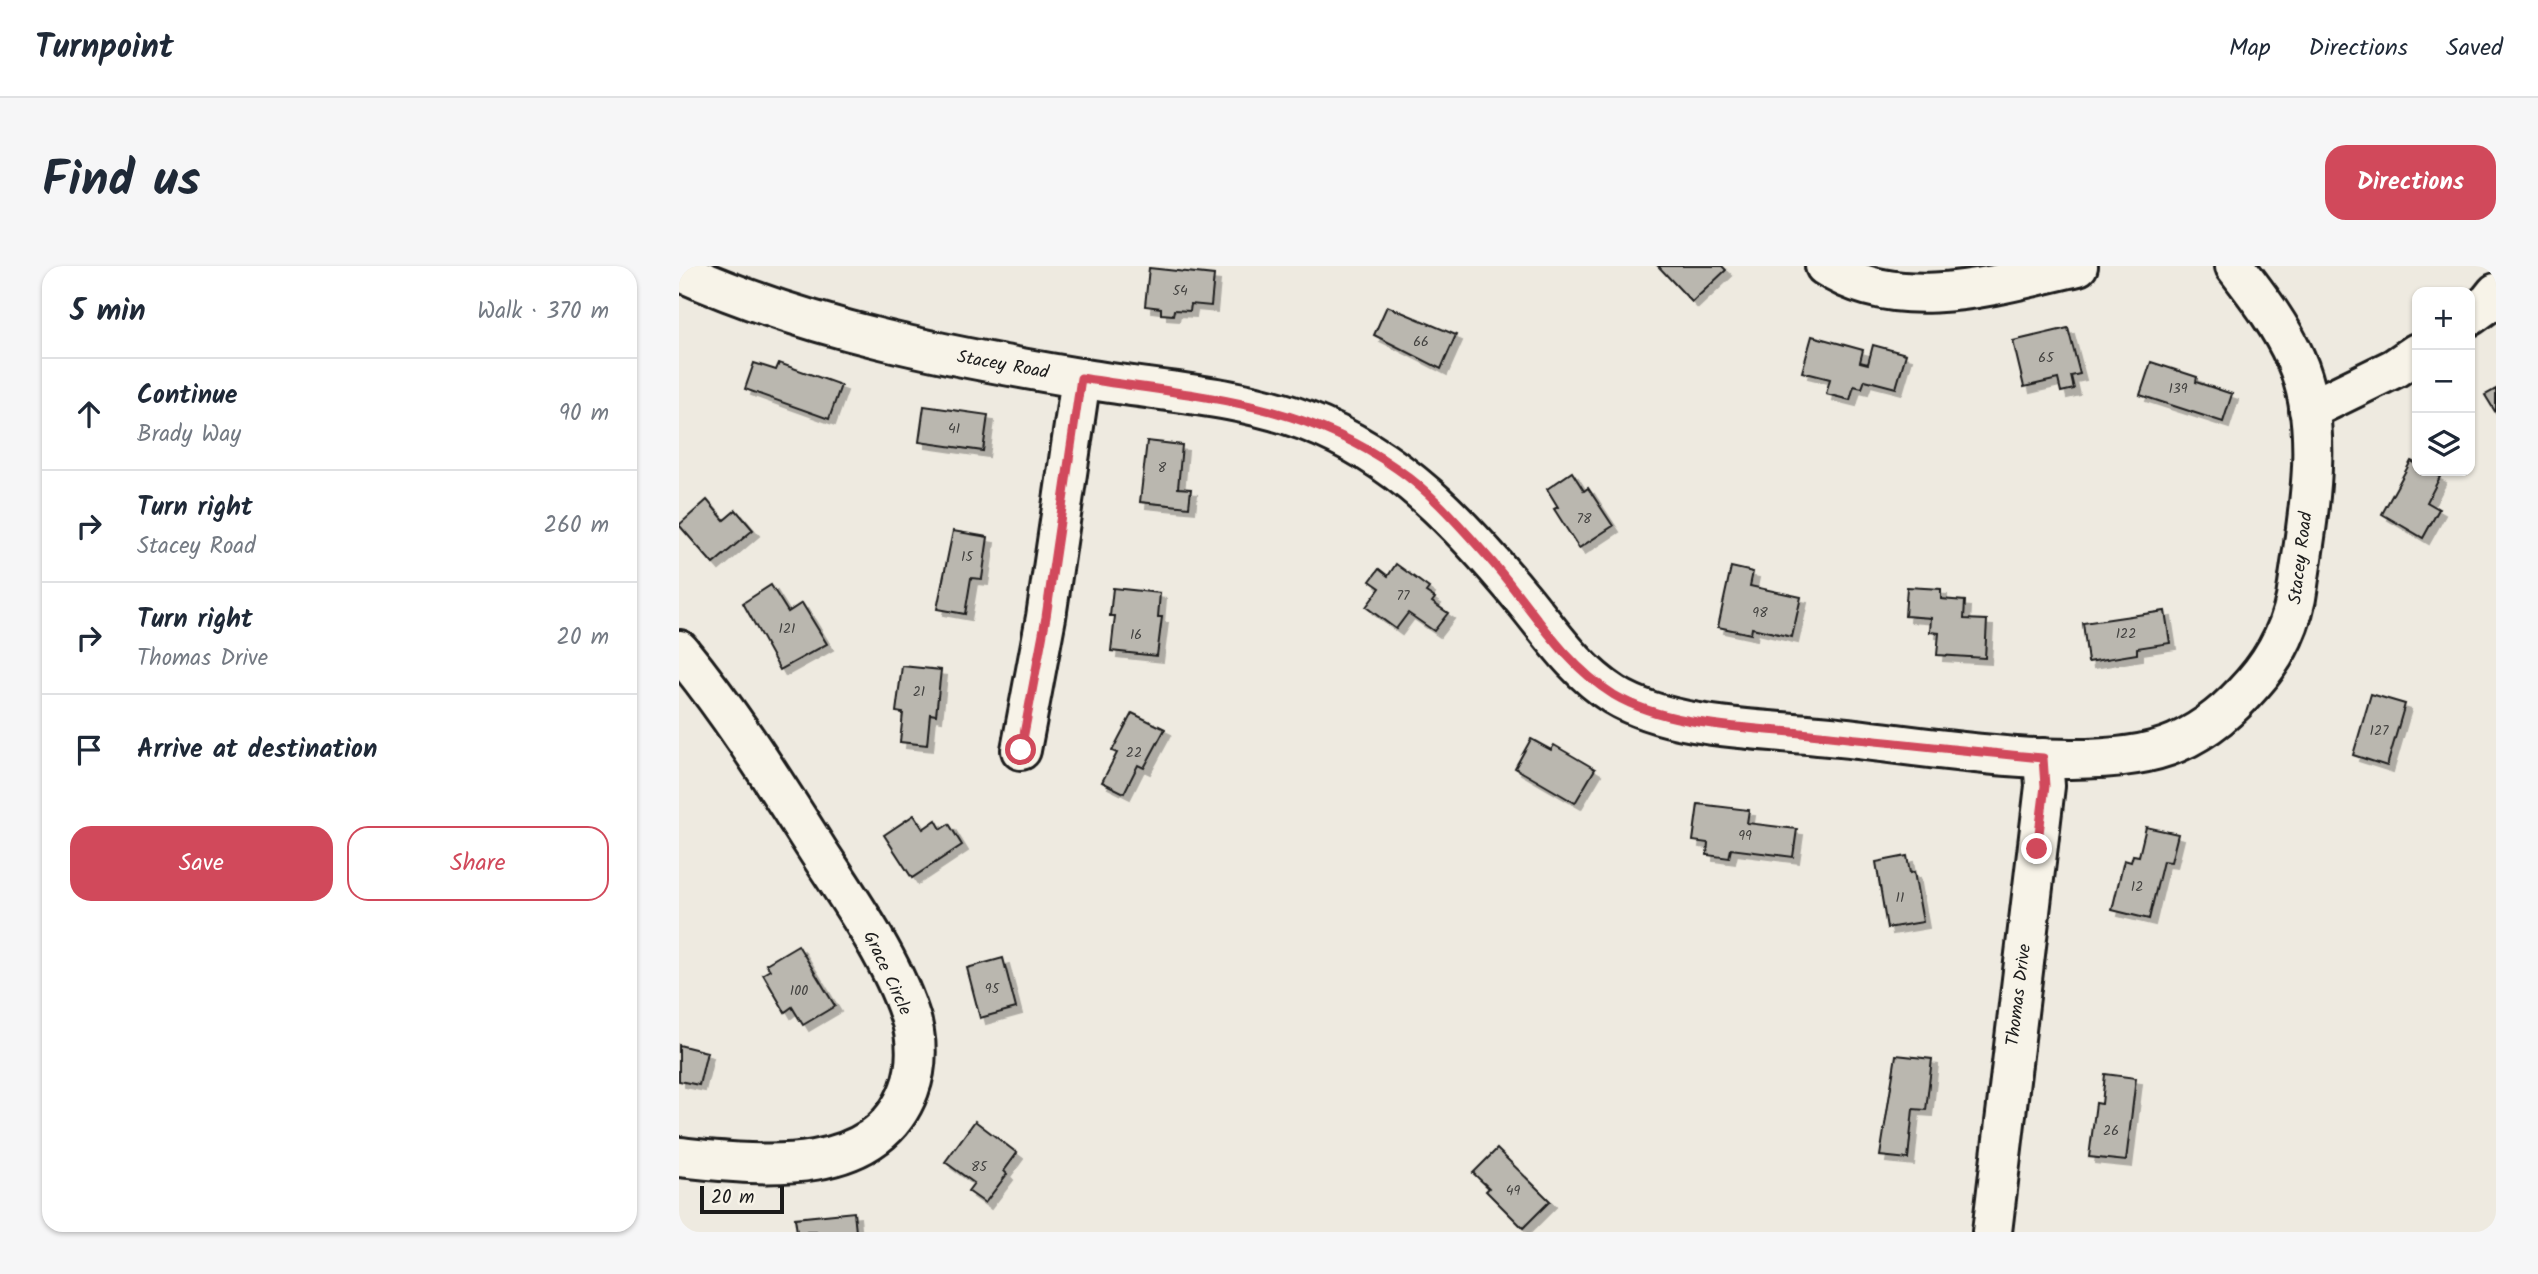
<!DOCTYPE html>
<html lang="en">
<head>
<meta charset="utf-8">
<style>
  body { margin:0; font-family:Kalam,sans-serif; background:#f6f6f7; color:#1f2937 }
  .controls { position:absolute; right:21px; top:21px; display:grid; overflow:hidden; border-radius:14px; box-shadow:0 2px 5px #0004 }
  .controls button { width:63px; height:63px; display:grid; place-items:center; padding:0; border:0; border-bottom:2px solid #e0e1e3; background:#fff; color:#1f2937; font:35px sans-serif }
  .scale { position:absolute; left:21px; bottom:18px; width:84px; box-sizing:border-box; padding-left:7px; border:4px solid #1c1c1c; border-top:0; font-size:19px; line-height:24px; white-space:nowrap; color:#1c1c1c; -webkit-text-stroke:5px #f7f3e8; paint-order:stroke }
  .stop { position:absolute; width:21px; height:21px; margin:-16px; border:5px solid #d1495b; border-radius:50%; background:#fff }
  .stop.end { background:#d1495b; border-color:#fff; box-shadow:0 2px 7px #0008 }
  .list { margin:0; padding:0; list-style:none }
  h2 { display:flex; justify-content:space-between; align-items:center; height:91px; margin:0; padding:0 28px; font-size:30px }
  h2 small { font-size:23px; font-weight:400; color:#747a83 }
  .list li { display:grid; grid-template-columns:46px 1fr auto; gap:21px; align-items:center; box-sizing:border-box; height:112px; padding:0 28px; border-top:2px solid #e0e1e3 }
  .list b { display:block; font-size:26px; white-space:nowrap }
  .list p { margin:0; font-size:23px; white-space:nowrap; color:#747a83 }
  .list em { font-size:23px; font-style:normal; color:#747a83 }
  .actions { display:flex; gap:14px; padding:21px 28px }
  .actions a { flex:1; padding:16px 0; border:2px solid #d1495b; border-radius:21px; text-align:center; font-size:24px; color:#d1495b }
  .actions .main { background:#d1495b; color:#fff }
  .icon { flex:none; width:38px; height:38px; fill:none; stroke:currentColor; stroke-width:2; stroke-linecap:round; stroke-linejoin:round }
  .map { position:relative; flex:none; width:1817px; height:966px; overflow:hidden; border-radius:21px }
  header { display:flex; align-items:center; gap:42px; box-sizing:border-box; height:98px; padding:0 35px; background:#fff; border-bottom:2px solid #e0e1e3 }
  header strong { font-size:33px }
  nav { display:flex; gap:38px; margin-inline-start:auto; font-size:24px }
  .intro { display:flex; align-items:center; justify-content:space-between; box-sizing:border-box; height:168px; padding:0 42px }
  h1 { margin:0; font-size:49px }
  .button { padding:18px 32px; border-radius:21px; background:#d1495b; color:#fff; font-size:24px; font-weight:700 }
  main { display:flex; gap:42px; padding:0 42px }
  aside { flex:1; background:#fff; border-radius:21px; box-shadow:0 2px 5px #0004 }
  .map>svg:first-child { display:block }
</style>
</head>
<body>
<header>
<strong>Turnpoint</strong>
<nav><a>Map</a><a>Directions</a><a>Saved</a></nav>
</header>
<div class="intro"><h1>Find us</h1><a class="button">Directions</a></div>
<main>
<aside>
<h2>5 min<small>Walk · 370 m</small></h2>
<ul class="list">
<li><svg class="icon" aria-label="ahead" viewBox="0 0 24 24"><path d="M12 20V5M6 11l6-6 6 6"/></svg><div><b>Continue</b><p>Brady Way</p></div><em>90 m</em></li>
<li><svg class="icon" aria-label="right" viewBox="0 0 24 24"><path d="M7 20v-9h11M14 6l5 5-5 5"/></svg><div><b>Turn right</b><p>Stacey Road</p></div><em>260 m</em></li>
<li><svg class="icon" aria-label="right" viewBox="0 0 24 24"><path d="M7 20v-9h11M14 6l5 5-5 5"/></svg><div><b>Turn right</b><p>Thomas Drive</p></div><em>20 m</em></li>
<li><svg class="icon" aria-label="arrive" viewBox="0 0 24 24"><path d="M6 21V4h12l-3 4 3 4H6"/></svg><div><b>Arrive at destination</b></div></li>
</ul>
<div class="actions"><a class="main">Save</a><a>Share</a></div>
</aside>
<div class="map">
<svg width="1817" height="966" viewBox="0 0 1817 966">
  <defs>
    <filter id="shadow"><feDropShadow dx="6" dy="6" stdDeviation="0" flood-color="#0004"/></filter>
  </defs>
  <rect width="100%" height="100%" fill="#eeeae0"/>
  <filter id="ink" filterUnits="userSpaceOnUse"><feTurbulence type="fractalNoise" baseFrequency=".0143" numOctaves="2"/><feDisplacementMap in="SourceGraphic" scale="14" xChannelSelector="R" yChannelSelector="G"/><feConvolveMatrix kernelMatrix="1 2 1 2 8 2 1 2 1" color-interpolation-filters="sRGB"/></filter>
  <g filter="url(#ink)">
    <!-- building -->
    <g fill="#bab7af" stroke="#1c1c1c" stroke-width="2" filter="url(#shadow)">
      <polygon points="979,0 1043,0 1047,4 1013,36"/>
      <polygon points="470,2 535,9 532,40 512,38 511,45 495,44 494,49 482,48 482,42 466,40"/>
      <polygon points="708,40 777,69 762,103 695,69"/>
      <polygon points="1389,62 1401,108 1392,110 1395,123 1382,126 1379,113 1345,121 1334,75"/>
      <polygon points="1133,70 1184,84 1181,96 1189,98 1194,79 1227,88 1217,122 1186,114 1183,122 1175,120 1171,134 1147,128 1151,113 1123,106"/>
      <polygon points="1472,96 1518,111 1517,116 1553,128 1544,156 1461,129"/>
      <polygon points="75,97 97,104 100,97 162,119 150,153 66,123"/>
      <polygon points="1817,123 1817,147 1806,129"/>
      <polygon points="245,140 309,149 304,185 240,176"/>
      <polygon points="468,175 503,179 499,222 512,223 510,241 461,236"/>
      <polygon points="1732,195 1738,198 1738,205 1750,205 1761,211 1748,236 1760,243 1744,272 1703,248"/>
      <polygon points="893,206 905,225 909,222 934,260 900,282 875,243 879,241 868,223"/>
      <polygon points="28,234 45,254 57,244 74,264 34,298 0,259"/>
      <polygon points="274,265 309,271 303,313 292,312 286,348 258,343"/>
      <polygon points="717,298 750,322 747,326 756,332 753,336 769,347 755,365 729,347 717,363 687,341 701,322 691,315 700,303 709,310"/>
      <polygon points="1052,301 1074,306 1071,320 1122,331 1113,371 1073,362 1072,368 1039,361"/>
      <polygon points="92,319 109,346 123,337 148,378 101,404 64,337"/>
      <polygon points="1228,321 1262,323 1262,333 1286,335 1285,353 1308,354 1306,392 1258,389 1260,367 1251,366 1252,352 1226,350"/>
      <polygon points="434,322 481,327 479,351 483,351 478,390 432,385 436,350 431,350"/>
      <polygon points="1486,345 1491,377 1458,382 1458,388 1409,396 1404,357"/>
      <polygon points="223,400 262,404 257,449 251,448 248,479 221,476 224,447 217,446"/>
      <polygon points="1692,428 1726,438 1708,500 1674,489"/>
      <polygon points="453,447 486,463 465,502 459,499 445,527 423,516 438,487 433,485"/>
      <polygon points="852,473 872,484 875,479 916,503 896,537 836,502"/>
      <polygon points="1019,538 1070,544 1068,557 1118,563 1114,591 1052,583 1050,592 1028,589 1029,577 1014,575"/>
      <polygon points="235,549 244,563 257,554 262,563 270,558 283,579 233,612 205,569"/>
      <polygon points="1467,561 1499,568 1492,596 1484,595 1470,653 1433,644 1445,594 1452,596 1454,589 1460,590"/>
      <polygon points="1228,590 1231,607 1235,606 1244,656 1208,662 1197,596"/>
      <polygon points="119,679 156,740 124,759 113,741 106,746 84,708 91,704 87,698"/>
      <polygon points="324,692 337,742 301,752 288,702"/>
      <polygon points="0,779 28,786 20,819 0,815"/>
      <polygon points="1217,789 1253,793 1247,844 1234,843 1229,893 1201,890"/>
      <polygon points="1426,808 1457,812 1447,895 1410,891 1417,837 1423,838"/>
      <polygon points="296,855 338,887 325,905 328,908 306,937 289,925 295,917 266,896"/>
      <polygon points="818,883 871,935 844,962 807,925 810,922 794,907"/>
      <polygon points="175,946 177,966 118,966 116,952"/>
    </g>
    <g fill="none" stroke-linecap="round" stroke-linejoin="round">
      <!-- minor casing -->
      <g stroke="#1c1c1c" stroke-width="44">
        <g id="minor">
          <path d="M1146,0C1220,50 1319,18 1399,0"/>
          <path d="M0,5C131,64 271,91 412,114C485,126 558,129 627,155C721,191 782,258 845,334C872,367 897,405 935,429C994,465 1092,463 1160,471C1248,480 1418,512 1497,477C1529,463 1552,442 1574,417C1598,390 1615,355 1619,319C1629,248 1647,160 1616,92C1601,58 1578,29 1556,0"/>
          <polyline points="1791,50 1809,37 1817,27"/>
          <polyline points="1630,144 1716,102 1738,87"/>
          <path d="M0,384C52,447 95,516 139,585C171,634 211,691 230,747C239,772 239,800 230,824C196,915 77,899 0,891"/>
          <polyline points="342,484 367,351 402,112"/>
          <polyline points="1313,966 1366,520 1364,492"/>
        </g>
      </g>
      <!-- minor -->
      <use href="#minor" stroke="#f7f3e8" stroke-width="38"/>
    </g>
  </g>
  <g fill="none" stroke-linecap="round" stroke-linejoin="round" filter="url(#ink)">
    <!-- route -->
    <path stroke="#d1495b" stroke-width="9" d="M342,484L367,351L402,112C513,130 623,135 717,202C751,225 780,259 807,289C849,335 881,396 935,429C989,461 1071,461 1131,468C1209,476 1287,485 1364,492L1366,520L1358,583"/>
  </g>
  <g text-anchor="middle" stroke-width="6" stroke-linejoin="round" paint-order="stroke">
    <!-- number labels -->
    <g font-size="14" fill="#444341">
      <text x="501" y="29">54</text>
      <text x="742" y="80">66</text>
      <text x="1367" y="96">65</text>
      <text x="1499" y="127">139</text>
      <text x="275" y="167">41</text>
      <text x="483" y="206">8</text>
      <text x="905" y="257">78</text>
      <text x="288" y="295">15</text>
      <text x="724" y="334">77</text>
      <text x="1081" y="351">98</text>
      <text x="108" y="367">121</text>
      <text x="1447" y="372">122</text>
      <text x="457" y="373">16</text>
      <text x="240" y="430">21</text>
      <text x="1700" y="469">127</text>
      <text x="455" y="491">22</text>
      <text x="1066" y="574">99</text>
      <text x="1458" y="625">12</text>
      <text x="1221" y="636">11</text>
      <text x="313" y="727">95</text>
      <text x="120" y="729">100</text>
      <text x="1432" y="869">26</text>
      <text x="300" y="905">85</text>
      <text x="834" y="929">49</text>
    </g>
    <!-- street labels -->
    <g font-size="18" fill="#1c1c1c" stroke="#f7f3e8">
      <text transform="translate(324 98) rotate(10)" y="6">Stacey Road</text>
      <text transform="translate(1621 292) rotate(-83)" y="6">Stacey Road</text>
      <text transform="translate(209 707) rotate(65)" y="6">Grace Circle</text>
      <text transform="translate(1339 729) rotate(-83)" y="6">Thomas Drive</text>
    </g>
  </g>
</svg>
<div class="controls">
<button>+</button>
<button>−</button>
<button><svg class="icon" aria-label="layers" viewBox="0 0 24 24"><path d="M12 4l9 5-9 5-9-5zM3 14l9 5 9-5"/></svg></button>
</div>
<div class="scale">20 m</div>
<div class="stop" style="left:342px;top:484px"></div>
<div class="stop end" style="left:1358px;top:583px"></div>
</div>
</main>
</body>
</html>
